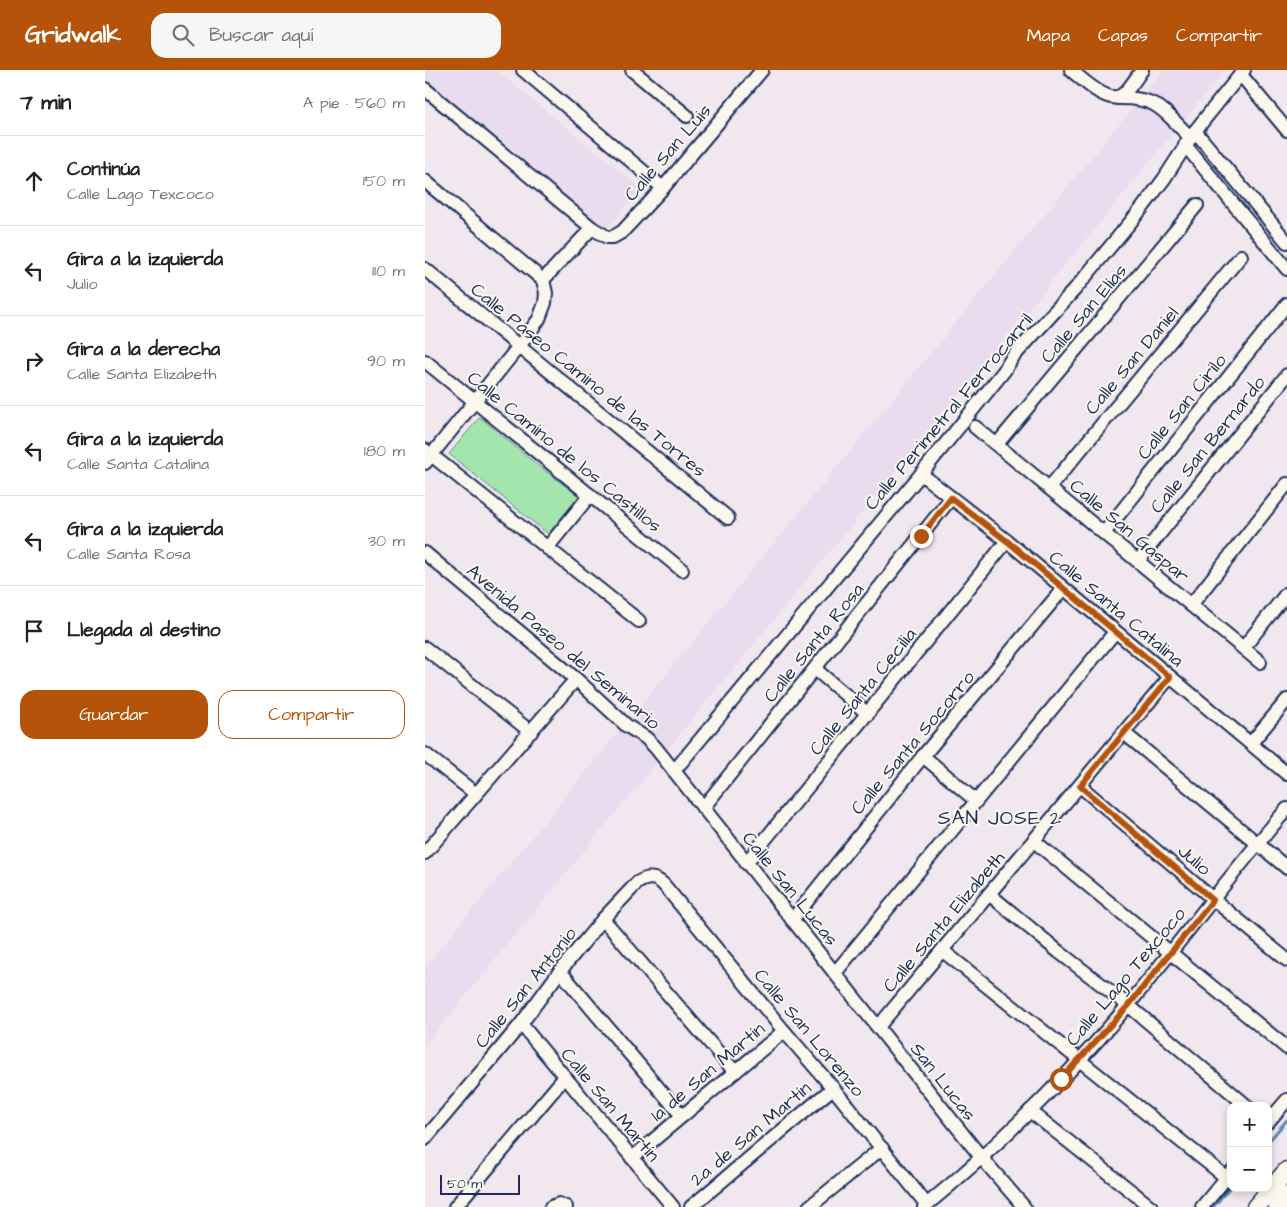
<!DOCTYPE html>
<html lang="es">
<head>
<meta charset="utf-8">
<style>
  body { margin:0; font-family:"Architects Daughter",sans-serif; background:#f6f6f6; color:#222 }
  .controls { position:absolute; right:15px; bottom:15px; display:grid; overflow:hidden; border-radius:10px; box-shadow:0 2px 8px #0003 }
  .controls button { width:45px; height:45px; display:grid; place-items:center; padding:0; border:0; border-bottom:1px solid #e0e0e0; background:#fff; color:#222; font:25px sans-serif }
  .scale { position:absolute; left:15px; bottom:12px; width:80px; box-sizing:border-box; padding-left:5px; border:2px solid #1b2f5e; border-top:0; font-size:14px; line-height:18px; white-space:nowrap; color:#1b2f5e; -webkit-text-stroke:4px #fbf7ec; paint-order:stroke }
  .stop { position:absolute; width:15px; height:15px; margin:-11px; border:4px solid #b45309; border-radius:50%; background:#fff }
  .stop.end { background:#b45309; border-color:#fff; box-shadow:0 1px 5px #0008 }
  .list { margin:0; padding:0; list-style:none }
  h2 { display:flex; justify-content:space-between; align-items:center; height:65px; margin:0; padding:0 20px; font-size:21px }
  h2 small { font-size:16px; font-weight:400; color:#767676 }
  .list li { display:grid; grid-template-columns:32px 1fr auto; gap:15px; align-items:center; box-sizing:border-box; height:90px; padding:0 20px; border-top:1px solid #e0e0e0 }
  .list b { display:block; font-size:19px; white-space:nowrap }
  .list p { margin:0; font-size:16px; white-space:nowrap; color:#767676 }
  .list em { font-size:16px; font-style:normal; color:#767676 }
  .actions { display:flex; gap:10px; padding:15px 20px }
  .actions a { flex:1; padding:11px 0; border:1px solid #b45309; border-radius:15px; text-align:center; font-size:18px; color:#b45309 }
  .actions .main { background:#b45309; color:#fff }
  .icon { flex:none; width:28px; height:28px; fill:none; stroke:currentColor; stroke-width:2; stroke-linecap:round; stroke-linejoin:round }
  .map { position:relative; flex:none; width:862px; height:1137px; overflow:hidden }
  header { display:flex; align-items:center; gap:30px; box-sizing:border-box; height:70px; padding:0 25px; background:#b45309; color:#fff }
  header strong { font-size:24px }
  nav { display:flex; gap:28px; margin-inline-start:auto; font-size:18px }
  .search { width:350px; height:45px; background:#f6f6f6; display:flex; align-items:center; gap:12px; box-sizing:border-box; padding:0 18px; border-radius:15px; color:#767676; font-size:19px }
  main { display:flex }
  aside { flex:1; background:#fff }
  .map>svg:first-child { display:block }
</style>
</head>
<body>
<header>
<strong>Gridwalk</strong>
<div class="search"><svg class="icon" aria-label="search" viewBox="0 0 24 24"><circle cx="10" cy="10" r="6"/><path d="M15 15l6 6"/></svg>Buscar aquí</div>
<nav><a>Mapa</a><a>Capas</a><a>Compartir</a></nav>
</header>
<main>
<aside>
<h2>7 min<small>A pie · 560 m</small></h2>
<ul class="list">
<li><svg class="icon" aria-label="ahead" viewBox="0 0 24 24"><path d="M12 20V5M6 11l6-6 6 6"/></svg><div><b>Continúa</b><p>Calle Lago Texcoco</p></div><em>150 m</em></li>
<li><svg class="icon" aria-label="left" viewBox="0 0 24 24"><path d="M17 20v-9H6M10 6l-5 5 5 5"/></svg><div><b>Gira a la izquierda</b><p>Julio</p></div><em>110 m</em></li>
<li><svg class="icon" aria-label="right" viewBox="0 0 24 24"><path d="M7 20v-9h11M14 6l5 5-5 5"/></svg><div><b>Gira a la derecha</b><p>Calle Santa Elizabeth</p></div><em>90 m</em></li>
<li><svg class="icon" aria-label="left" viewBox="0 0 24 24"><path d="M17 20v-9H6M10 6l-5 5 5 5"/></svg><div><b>Gira a la izquierda</b><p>Calle Santa Catalina</p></div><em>180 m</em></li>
<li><svg class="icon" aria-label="left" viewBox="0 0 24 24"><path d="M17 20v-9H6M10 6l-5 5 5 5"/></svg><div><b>Gira a la izquierda</b><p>Calle Santa Rosa</p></div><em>30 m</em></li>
<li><svg class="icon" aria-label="arrive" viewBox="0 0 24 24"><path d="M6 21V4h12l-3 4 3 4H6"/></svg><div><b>Llegada al destino</b></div></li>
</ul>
<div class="actions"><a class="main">Guardar</a><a>Compartir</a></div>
</aside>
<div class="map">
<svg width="862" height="1137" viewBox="0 0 862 1137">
  <rect width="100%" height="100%" fill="#f1e7ee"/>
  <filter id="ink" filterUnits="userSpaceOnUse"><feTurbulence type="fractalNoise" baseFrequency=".02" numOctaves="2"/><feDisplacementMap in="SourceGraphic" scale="10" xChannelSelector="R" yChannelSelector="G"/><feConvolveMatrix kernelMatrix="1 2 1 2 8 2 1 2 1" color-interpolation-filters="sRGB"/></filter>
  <g filter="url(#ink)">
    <!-- built -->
    <g fill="#eadcef">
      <polygon points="0,0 71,0 216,118 181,160 0,12"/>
      <polygon points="739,0 800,0 0,975 0,897"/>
    </g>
    <!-- green -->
    <polygon fill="#a4e5ae" stroke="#608a86" points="55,347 111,394 154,426 123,464 24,384"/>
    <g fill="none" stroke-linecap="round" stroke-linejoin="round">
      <!-- stream -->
      <g stroke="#5888ad" stroke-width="3">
        <polyline points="843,1072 862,1050"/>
        <polyline points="788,1137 806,1116"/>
      </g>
      <!-- minor casing -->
      <g stroke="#1b2f5e" stroke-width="16">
        <g id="minor">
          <polyline points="98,0 238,118"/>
          <polyline points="207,0 262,46"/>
          <path d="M646,0C657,9 683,35 697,25C705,19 711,8 717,0"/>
          <polyline points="816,5 862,60"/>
          <polyline points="0,19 167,158 182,167 188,167 197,162 238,118 337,0"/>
          <path d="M692,28C734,27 738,41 765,67"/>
          <polyline points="770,61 862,172"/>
          <polyline points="760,75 862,199"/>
          <polyline points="0,111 118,210"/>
          <polyline points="0,199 303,448"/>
          <polyline points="118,210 167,158"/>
          <polyline points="0,291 257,500"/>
          <polyline points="550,357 835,592"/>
          <polyline points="572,374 772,135"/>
          <polyline points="0,380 214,551"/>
          <polyline points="0,393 95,275 114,249 120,233 121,223 118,210"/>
          <polyline points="496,404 582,471 862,704"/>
          <polyline points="624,418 816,186"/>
          <polyline points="679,463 862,234"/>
          <polyline points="122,478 165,425"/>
          <polyline points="0,483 151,609 202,656 221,668 230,677 556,1087 599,1137"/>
          <polyline points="713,491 862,305"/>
          <polyline points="766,535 862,414"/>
          <polyline points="819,577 862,523"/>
          <polyline points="0,578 106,662"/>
          <polyline points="390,599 443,644"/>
          <polyline points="699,663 862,798"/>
          <polyline points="826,673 862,630"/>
          <polyline points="0,684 51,724"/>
          <polyline points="498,686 551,731"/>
          <polyline points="249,701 496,404 579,301 587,288 651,218 718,137 739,109 770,61 819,0"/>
          <polyline points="655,716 788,829 862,890"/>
          <polyline points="278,738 526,428"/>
          <polyline points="609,771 862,978"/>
          <polyline points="0,783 151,609"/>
          <polyline points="321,793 582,471"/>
          <polyline points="564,824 634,882 703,935 822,1036"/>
          <polyline points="178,849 310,1002"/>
          <polyline points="367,850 498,686 638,519"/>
          <polyline points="518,881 802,1108"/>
          <polyline points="135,901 257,1046"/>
          <polyline points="410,903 690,562"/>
          <polyline points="96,954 248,1137"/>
          <polyline points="453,957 745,607"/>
          <polyline points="605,1041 726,1137"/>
          <polyline points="843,1052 862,1030"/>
          <path d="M0,1069L96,954L135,901L178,849L212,813C222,807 230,806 239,815L359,961L408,1018L502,1135"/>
          <polyline points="207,1088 359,961"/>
          <polyline points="30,1137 139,1008"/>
          <polyline points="126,1137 134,1134 141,1137"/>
          <polyline points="266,1137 408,1018"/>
          <polyline points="384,1137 457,1078"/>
          <path d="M499,1137C573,1076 643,1007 704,934C757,870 807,802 862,739"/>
          <polyline points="777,1137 806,1102"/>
        </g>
      </g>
      <!-- secondary casing -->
      <g stroke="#1b2f5e" stroke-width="21">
        <g id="secondary">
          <polyline points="831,1137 862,1101"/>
          <polyline points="853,1137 862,1126"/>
        </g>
      </g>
      <!-- minor -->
      <use href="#minor" stroke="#fbf7ec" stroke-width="12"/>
      <!-- secondary -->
      <use href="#secondary" stroke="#fbf7ec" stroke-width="18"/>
    </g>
  </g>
  <g fill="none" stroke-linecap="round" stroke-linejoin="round" filter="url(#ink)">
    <!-- route -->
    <polyline stroke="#b45309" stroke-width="6" points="496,466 526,428 582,471 745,607 655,716 788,830 703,936 636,1009"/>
  </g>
  <g text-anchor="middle" stroke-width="4" stroke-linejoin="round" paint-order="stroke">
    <!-- street labels -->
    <g font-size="19" fill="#1b2f5e" stroke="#fbf7ec">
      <text transform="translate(242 82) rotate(-49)" y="7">Calle San Luis</text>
      <text transform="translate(658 243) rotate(-50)" y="7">Calle San Elías</text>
      <text transform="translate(706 290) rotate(-50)" y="7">Calle San Daniel</text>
      <text transform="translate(164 309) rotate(39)" y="7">Calle Paseo Camino de las Torres</text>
      <text transform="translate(756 336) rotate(-51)" y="7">Calle San Cirilo</text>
      <text transform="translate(523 341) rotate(-50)" y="7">Calle Perimetral Ferrocarril</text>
      <text transform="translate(782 374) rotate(-51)" y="7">Calle San Bernardo</text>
      <text transform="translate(140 381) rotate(39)" y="7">Calle Camino de los Castillos</text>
      <text transform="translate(705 460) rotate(40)" y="7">Calle San Gaspar</text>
      <text transform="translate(692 538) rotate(40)" y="7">Calle Santa Catalina</text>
      <text transform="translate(388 572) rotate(-51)" y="7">Calle Santa Rosa</text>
      <text transform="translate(139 576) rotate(40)" y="7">Avenida Paseo del Seminario</text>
      <text transform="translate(437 621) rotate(-51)" y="7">Calle Santa Cecilia</text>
      <text transform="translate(487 672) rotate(-50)" y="7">Calle Santa Socorro</text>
      <text transform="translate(770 789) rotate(41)" y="7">Julio</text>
      <text transform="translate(366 818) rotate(51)" y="7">Calle San Lucas</text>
      <text transform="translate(518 851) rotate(-50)" y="7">Calle Santa Elizabeth</text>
      <text transform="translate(700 906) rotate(-50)" y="7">Calle Lago Texcoco</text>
      <text transform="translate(100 917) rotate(-51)" y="7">Calle San Antonio</text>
      <text transform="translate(385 962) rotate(50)" y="7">Calle San Lorenzo</text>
      <text transform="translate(282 1001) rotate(-40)" y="7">1a de San Martín</text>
      <text transform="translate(519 1011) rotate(52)" y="7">San Lucas</text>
      <text transform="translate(186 1034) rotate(50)" y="7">Calle San Martín</text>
      <text transform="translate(325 1063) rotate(-40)" y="7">2a de San Martín</text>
    </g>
    <!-- neighbourhood labels -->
    <g font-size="20" letter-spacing="1" fill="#1b2f5e" stroke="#fbf7ec">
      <text x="575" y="754">SAN JOSE 2</text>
    </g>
  </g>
</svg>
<div class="controls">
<button>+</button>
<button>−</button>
</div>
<div class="scale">50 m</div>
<div class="stop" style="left:636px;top:1009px"></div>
<div class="stop end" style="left:496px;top:466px"></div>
</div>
</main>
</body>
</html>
